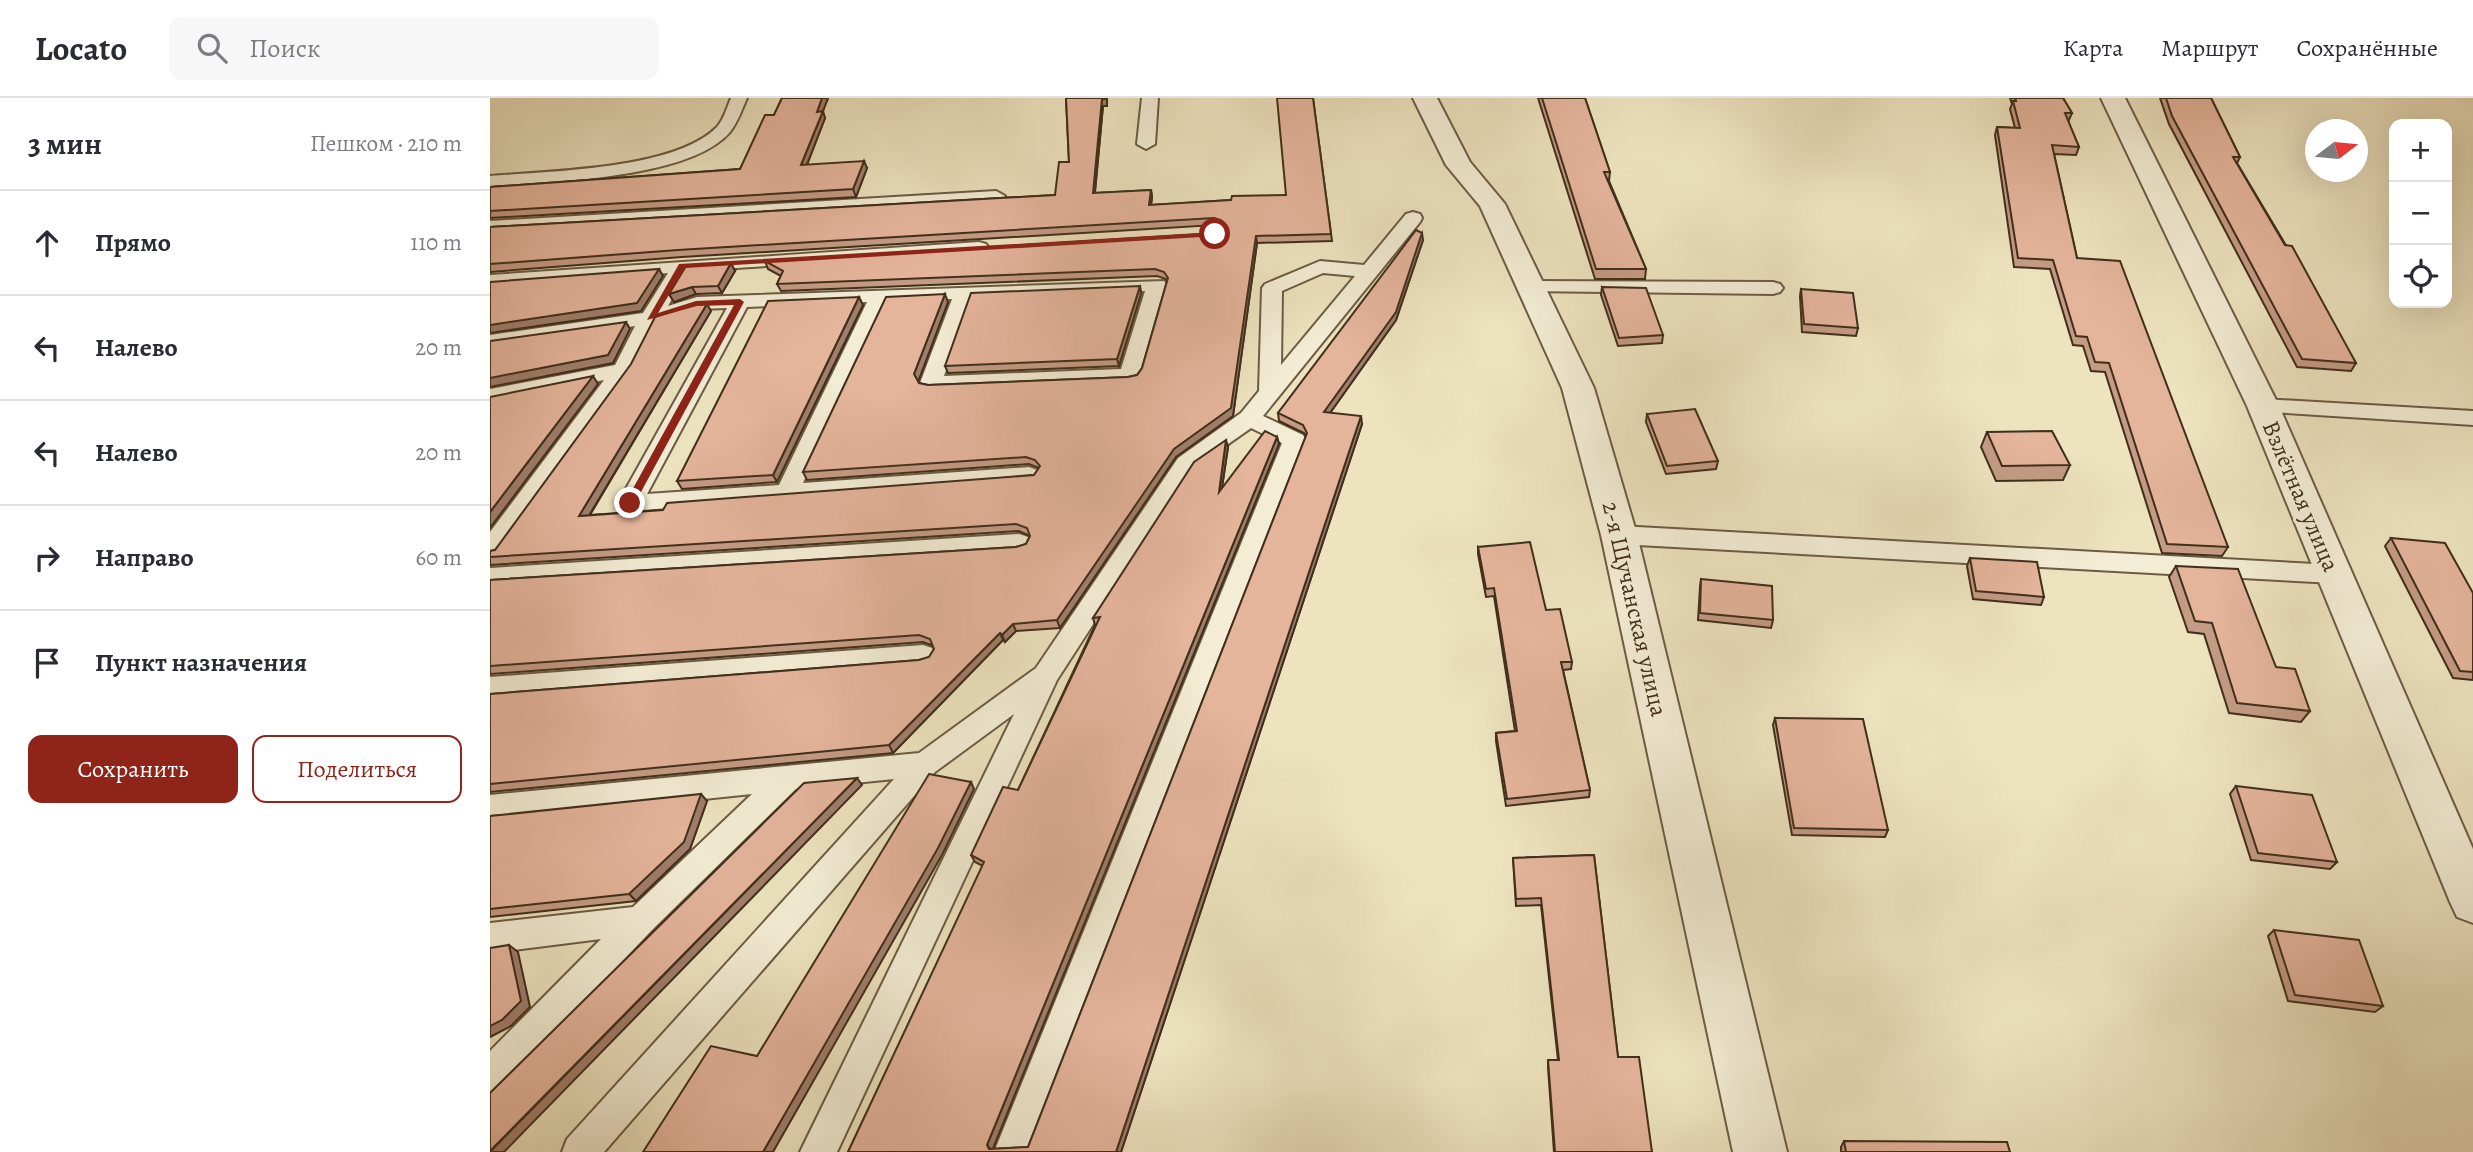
<!DOCTYPE html>
<html lang="ru">
<head>
<meta charset="utf-8">
<style>
  body { margin:0; font-family:Alegreya,serif; background:#f7f7f7; color:#2b2b33 }
  .controls { position:absolute; right:21px; top:21px; display:grid; overflow:hidden; border-radius:14px; box-shadow:0 7px 28px #0002 }
  .controls button { width:63px; height:63px; display:grid; place-items:center; padding:0; border:0; border-bottom:2px solid #e1e1e2; background:#fff; color:#2b2b33; font:35px sans-serif }
  .compass { position:absolute; left:1815px; top:21px; width:63px; height:63px; border-radius:50%; background:#fff; box-shadow:0 7px 28px #0002; rotate:74deg }
  .stop { position:absolute; width:21px; height:21px; margin:-16px; border:5px solid #8f2418; border-radius:50%; background:#fff }
  .stop.end { background:#8f2418; border-color:#fff; box-shadow:0 2px 7px #0008 }
  .list { margin:0; padding:0; list-style:none }
  h2 { display:flex; justify-content:space-between; align-items:center; height:91px; margin:0; padding:0 28px; font-size:30px }
  h2 small { font-size:23px; font-weight:400; color:#7c7c81 }
  .list li { display:grid; grid-template-columns:46px 1fr auto; gap:21px; align-items:center; box-sizing:border-box; height:105px; padding:0 28px; border-top:2px solid #e1e1e2 }
  .list b { display:block; font-size:26px; white-space:nowrap }
  .list em { font-size:23px; font-style:normal; color:#7c7c81 }
  .actions { display:flex; gap:14px; padding:21px 28px }
  .actions a { flex:1; padding:16px 0; border:2px solid #8f2418; border-radius:14px; text-align:center; font-size:24px; color:#8f2418 }
  .actions .main { background:#8f2418; color:#fff }
  .icon { flex:none; width:38px; height:38px; fill:none; stroke:currentColor; stroke-width:2; stroke-linecap:round; stroke-linejoin:round }
  .map { position:relative; flex:none; width:1983px; height:1054px; overflow:hidden }
  header { display:flex; align-items:center; gap:42px; box-sizing:border-box; height:98px; padding:0 35px; background:#fff; border-bottom:2px solid #e1e1e2 }
  header strong { font-size:33px }
  nav { display:flex; gap:38px; margin-inline-start:auto; font-size:24px }
  .search { width:490px; height:63px; background:#f7f7f7; display:flex; align-items:center; gap:18px; box-sizing:border-box; padding:0 24px; border-radius:14px; color:#7c7c81; font-size:26px }
  main { display:flex }
  aside { flex:1; background:#fff }
  .map>svg:first-child { display:block }
</style>
</head>
<body>
<header>
<strong>Locato</strong>
<div class="search"><svg class="icon" aria-label="search" viewBox="0 0 24 24"><circle cx="10" cy="10" r="6"/><path d="M15 15l6 6"/></svg>Поиск</div>
<nav><a>Карта</a><a>Маршрут</a><a>Сохранённые</a></nav>
</header>
<main>
<aside>
<h2>3 мин<small>Пешком · 210 m</small></h2>
<ul class="list">
<li><svg class="icon" aria-label="ahead" viewBox="0 0 24 24"><path d="M12 20V5M6 11l6-6 6 6"/></svg><div><b>Прямо</b></div><em>110 m</em></li>
<li><svg class="icon" aria-label="left" viewBox="0 0 24 24"><path d="M17 20v-9H6M10 6l-5 5 5 5"/></svg><div><b>Налево</b></div><em>20 m</em></li>
<li><svg class="icon" aria-label="left" viewBox="0 0 24 24"><path d="M17 20v-9H6M10 6l-5 5 5 5"/></svg><div><b>Налево</b></div><em>20 m</em></li>
<li><svg class="icon" aria-label="right" viewBox="0 0 24 24"><path d="M7 20v-9h11M14 6l5 5-5 5"/></svg><div><b>Направо</b></div><em>60 m</em></li>
<li><svg class="icon" aria-label="arrive" viewBox="0 0 24 24"><path d="M6 21V4h12l-3 4 3 4H6"/></svg><div><b>Пункт назначения</b></div></li>
</ul>
<div class="actions"><a class="main">Сохранить</a><a>Поделиться</a></div>
</aside>
<div class="map">
<svg width="1983" height="1054" viewBox="0 0 1983 1054">
  <rect width="100%" height="100%" fill="#ede3bf"/>
  <filter id="stains"><feTurbulence type="fractalNoise" baseFrequency=".00286" numOctaves="4"/><feColorMatrix values="0 0 0 0 .2 0 0 0 0 .09 0 0 0 0 .02 0 0 0 .5 -.17"/></filter>
  <radialGradient id="worn" r=".72"><stop offset=".6" stop-color="#630" stop-opacity="0"/><stop offset="1" stop-color="#630" stop-opacity=".3"/></radialGradient>
  <g fill="none" stroke-linecap="round" stroke-linejoin="round">
    <!-- service casing -->
    <g stroke="#6c5c44" stroke-width="4">
      <g id="service">
        <path d="M241,0H257C252,11 248,24 240,34C200,81 59,84 0,88V78C58,73 185,72 227,29C234,21 237,9 241,0Z"/>
        <polygon points="652,0 668,0 665,46 656,51 647,46"/>
        <polygon points="506,93 515,98 512,102 0,135 0,123"/>
        <path d="M923,114L930,116L932,120L930,124L773,318L813,337L816,342L540,1054H504L792,345L761,330L704,370L567,582L347,1054H310L524,616L445,674L114,1054H72L77,1041L404,681L306,691L162,832L12,990L0,995V953L111,841L0,855V825L143,809L262,696L0,723V697L429,655L546,570L688,360L751,315L769,293L772,190L775,186L830,163L874,167L916,116ZM833,175L865,178L791,267L792,193Z"/>
        <path d="M489,144L496,146L499,150L496,154L198,173L178,208L207,199L674,183L677,187L651,277L648,282L640,284L441,292L433,290L430,285L462,201L397,204L313,385L539,369L547,372L551,377L547,382L140,413L132,411L128,405L237,210L209,211L168,224L144,272L9,458L0,461V434L114,282L0,305V291L125,267L145,228L0,249V237L153,215L178,175L0,189V177ZM655,193L631,271L454,278L482,200ZM377,204L289,387L157,396L257,209Z"/>
        <polygon points="1041,183 1283,184 1290,186 1293,190 1290,194 1283,196 1034,193 1031,189 1034,185"/>
        <polygon points="1773,301 1983,313 1983,327 1765,313 1762,308 1765,303"/>
        <polygon points="1129,428 1844,467 1853,470 1857,476 1853,482 1844,485 1129,446 1120,443 1117,437 1120,431"/>
        <polygon points="529,436 538,439 541,445 538,451 529,454 0,488 0,470"/>
        <polygon points="433,547 442,550 446,557 442,564 433,567 0,601 0,579"/>
      </g>
    </g>
    <!-- minor casing -->
    <g stroke="#6c5c44" stroke-width="4">
      <g id="minor">
        <polygon points="923,0 947,0 980,64 1015,106 1104,290 1147,437 1297,1054 1243,1054 1111,437 1072,290 990,108 956,67"/>
        <polygon points="1611,0 1635,0 1789,308 1983,751 1983,825 1967,819 1960,804 1757,308"/>
      </g>
    </g>
    <!-- service -->
    <use href="#service" fill="#f3edd5" fill-rule="evenodd"/>
    <!-- minor -->
    <use href="#minor" fill="#f3edd5" fill-rule="evenodd"/>
  </g>
  <!-- wall -->
  <g fill="#c49b85" stroke="#412f1b" stroke-width="2">
    <polygon points="292,0 338,0 332,13 335,20 317,67 377,70 366,99 0,120 0,89 250,71 284,17"/>
    <polygon points="576,0 617,0 617,8 613,8 605,95 661,92 662,99 661,107 741,102 796,97 823,0 842,143 767,145 743,318 686,359 570,530 526,533 515,544 513,542 403,655 0,694 0,596 429,562 439,559 444,551 444,548 433,544 0,576 0,482 526,449 536,446 540,438 529,433 0,467 0,453 5,452 221,213 100,417 173,412 544,377 549,370 539,366 317,382 313,374 458,204 428,283 429,285 438,287 638,279 647,277 652,270 677,183 676,181 667,178 291,193 287,186 291,178 278,171 275,163 731,135 733,131 725,127 192,159 0,174 0,129 565,97 579,64"/>
    <polygon points="1048,0 1095,0 1120,74 1119,83 1156,171 1155,181 1105,181"/>
    <polygon points="1520,0 1573,0 1582,15 1578,24 1589,49 1586,57 1564,56 1587,160 1738,449 1732,458 1672,455 1615,274 1601,273 1593,248 1583,247 1560,171 1524,169 1505,37 1507,29 1525,30 1520,11 1522,6"/>
    <polygon points="1670,0 1721,0 1750,59 1747,65 1866,265 1861,273 1807,269 1679,26"/>
    <polygon points="933,142 906,222 840,315 872,326 631,1054 358,1054 493,768 485,764 481,757 528,692 605,527 603,520 738,349 732,390 787,339 789,346 502,1051 538,1049 816,338 814,335 789,323 788,315"/>
    <polygon points="245,173 232,195 206,196 184,204 179,196"/>
    <polygon points="650,188 651,196 629,268 458,275 455,268"/>
    <polygon points="1112,189 1173,237 1172,245 1128,248 1111,197"/>
    <polygon points="1311,191 1368,230 1366,238 1312,234 1310,198"/>
    <polygon points="373,207 287,384 192,391 187,383"/>
    <polygon points="1157,316 1228,363 1226,371 1176,376 1156,324"/>
    <polygon points="1497,334 1580,367 1573,382 1506,383 1491,349"/>
    <polygon points="1901,440 1983,495 1983,582 1963,580 1895,448"/>
    <polygon points="988,449 1056,512 1082,564 1081,571 1073,572 1100,692 1099,699 1016,708 1006,643 1006,635 1025,633 1004,498 996,499 988,456"/>
    <polygon points="1480,460 1554,499 1551,507 1483,501 1477,468"/>
    <polygon points="1686,468 1786,569 1820,613 1811,624 1739,615 1714,536 1698,534 1679,479"/>
    <polygon points="1211,481 1283,522 1281,530 1208,522 1210,489"/>
    <polygon points="1285,620 1398,732 1395,739 1302,737 1283,627"/>
    <polygon points="1746,688 1847,764 1840,771 1761,762 1740,696"/>
    <polygon points="217,703 200,751 146,803 0,819 0,718"/>
    <polygon points="1104,757 1128,959 1162,1054 1064,1054 1058,969 1058,962 1068,962 1051,807 1026,808 1023,760"/>
    <polygon points="1784,832 1893,908 1885,914 1798,903 1778,838"/>
    <polygon points="1354,1043 1520,1054 1351,1054 1351,1049"/>
  </g>
  <!-- shaded-wall -->
  <g fill="#a07e6c" stroke="#412f1b" stroke-width="2">
    <polygon points="332,0 338,0 330,21 327,14"/>
    <polygon points="617,0 617,8 613,8 604,102 603,95 612,1"/>
    <polygon points="333,13 335,20 314,74 311,67"/>
    <polygon points="374,63 377,70 366,99 363,91"/>
    <polygon points="661,92 662,99 660,115 659,107"/>
    <polygon points="932,135 933,142 906,222 835,322 834,314"/>
    <polygon points="766,138 767,145 743,318 686,359 570,530 567,522"/>
    <polygon points="241,165 245,173 232,195 228,188"/>
    <polygon points="169,171 173,178 151,213 0,235 0,227"/>
    <polygon points="650,188 651,196 629,268 627,261"/>
    <polygon points="202,189 206,196 184,204 179,196"/>
    <polygon points="455,196 458,204 428,284 424,276"/>
    <polygon points="369,199 373,207 287,384 283,377"/>
    <polygon points="217,206 221,213 94,426 89,418"/>
    <polygon points="136,224 140,231 123,265 0,289 0,280"/>
    <polygon points="103,278 108,286 0,430 0,414"/>
    <polygon points="871,318 872,326 631,1054 626,1054"/>
    <polygon points="787,339 789,346 502,1053 497,1047"/>
    <polygon points="736,342 738,349 730,402 729,394"/>
    <polygon points="523,526 526,533 515,544 512,537"/>
    <polygon points="510,535 513,542 403,655 399,647"/>
    <polygon points="367,680 372,687 14,1054 0,1054"/>
    <polygon points="481,684 484,691 452,757 283,1054 273,1054"/>
    <polygon points="211,696 217,703 200,751 146,803 139,796"/>
    <polygon points="19,847 28,854 40,909 21,928 0,939 0,928"/>
  </g>
  <!-- building -->
  <g fill="#e4b49b" stroke="#412f1b" stroke-width="2">
    <polygon points="292,0 332,0 327,14 333,13 311,67 374,63 363,91 0,113 0,89 250,71 275,17 284,17"/>
    <polygon points="576,0 615,0 615,1 612,1 603,95 661,92 659,107 741,102 742,98 796,97 787,0 823,0 841,136 766,138 741,310 684,351 567,522 523,526 512,537 510,535 399,647 0,686 0,596 429,562 439,559 444,551 440,541 429,537 0,568 0,482 526,449 536,446 540,438 537,430 526,426 0,459 0,453 5,452 141,266 165,219 205,206 217,206 89,418 173,412 177,405 544,377 550,368 545,362 536,359 313,374 396,199 455,196 424,276 429,285 438,287 638,279 647,277 652,270 678,180 674,174 665,171 287,186 293,173 275,163 731,135 735,127 731,122 724,120 188,152 0,166 0,129 565,97 569,64 579,64"/>
    <polygon points="1052,0 1095,0 1120,74 1114,74 1156,171 1106,171"/>
    <polygon points="1525,0 1573,0 1582,15 1575,15 1589,49 1562,47 1587,160 1630,163 1738,449 1677,446 1619,265 1605,264 1597,239 1586,238 1563,162 1528,160 1507,29 1530,30 1523,3 1526,3"/>
    <polygon points="1676,0 1721,0 1750,59 1743,59 1795,147 1802,148 1866,265 1812,261 1682,18"/>
    <polygon points="926,132 932,135 906,214 834,314 871,318 626,1054 358,1054 494,764 481,757 513,689 528,692 610,519 603,520 704,364 736,342 729,394 775,333 787,339 497,1047 499,1051 538,1049 817,335 813,327 788,315"/>
    <polygon points="241,165 228,188 202,189 179,196 196,168"/>
    <polygon points="169,171 147,205 0,227 0,184"/>
    <polygon points="650,188 627,261 455,268 481,195"/>
    <polygon points="1112,189 1156,190 1173,237 1129,240"/>
    <polygon points="1311,191 1363,195 1368,230 1314,226"/>
    <polygon points="369,199 283,377 187,383 278,203"/>
    <polygon points="136,224 118,257 0,280 0,243"/>
    <polygon points="103,278 0,414 0,299"/>
    <polygon points="1205,311 1228,363 1177,368 1157,316"/>
    <polygon points="1562,333 1580,367 1512,368 1497,334"/>
    <polygon points="1901,440 1955,445 1983,495 1983,574 1970,573"/>
    <polygon points="1040,444 1056,512 1070,511 1082,564 1071,564 1100,692 1017,701 1006,635 1027,633 1004,490 996,491 988,449"/>
    <polygon points="1480,460 1547,464 1554,499 1486,493"/>
    <polygon points="1686,468 1748,471 1786,569 1805,571 1820,613 1747,605 1722,525 1705,523"/>
    <polygon points="1211,481 1282,488 1283,522 1210,515"/>
    <polygon points="1285,620 1373,621 1398,732 1304,730"/>
    <polygon points="439,676 481,684 448,750 273,1054 153,1054 221,948 267,958"/>
    <polygon points="367,680 0,1053 0,995 314,685"/>
    <polygon points="1746,688 1822,697 1847,764 1768,755"/>
    <polygon points="211,696 194,744 139,796 0,811 0,718"/>
    <polygon points="1104,757 1128,959 1149,959 1162,1054 1065,1054 1058,962 1069,962 1051,800 1026,801 1023,760"/>
    <polygon points="1784,832 1869,842 1893,908 1805,897"/>
    <polygon points="19,847 31,903 12,922 0,928 0,850"/>
    <polygon points="1354,1043 1517,1044 1520,1054 1356,1054"/>
  </g>
  <!-- route -->
  <polygon fill="#8f2418" points="725,134 728,138 195,170 168,215 206,203 250,201 254,204 145,405 140,409 135,405 244,207 207,208 157,222 189,166"/>
  <g text-anchor="middle" stroke-width="6" stroke-linejoin="round" paint-order="stroke">
    <!-- street labels -->
    <g font-size="24" fill="#412f1b" stroke="#f3edd5">
      <text transform="translate(1811 398) rotate(67)" y="8">Взлётная улица</text>
      <text transform="translate(1145 511) rotate(77)" y="8">2-я Щучанская улица</text>
    </g>
  </g>
  <rect width="100%" height="100%" filter="url(#stains)"/>
  <rect width="100%" height="100%" fill="url(#worn)"/>
</svg>
<div class="controls">
<button>+</button>
<button>−</button>
<button><svg class="icon" aria-label="locate" viewBox="0 0 24 24"><circle cx="12" cy="12" r="6"/><path d="M12 2v4M12 18v4M2 12h4M18 12h4"/></svg></button>
</div>
<svg class="compass" viewBox="-18 -18 36 36"><path d="M0-13l5 13h-10z" fill="#e53935"/><path d="M0 13l5-13h-10z" fill="#7c7c81"/></svg>
<div class="stop" style="left:725px;top:136px"></div>
<div class="stop end" style="left:140px;top:405px"></div>
</div>
</main>
</body>
</html>
